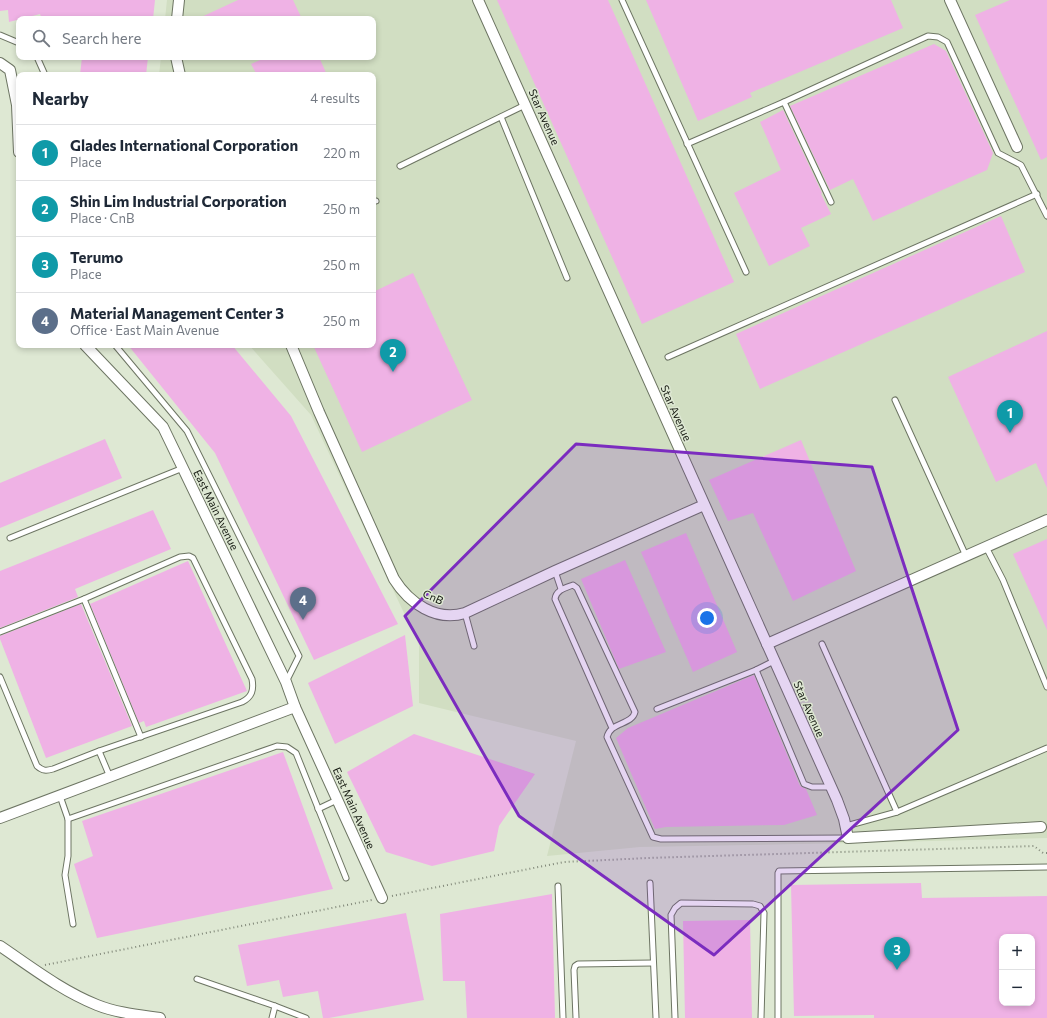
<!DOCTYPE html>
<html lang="en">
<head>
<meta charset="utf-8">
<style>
  body { margin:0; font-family:Commissioner,sans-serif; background:#f2f2f3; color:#1f2937 }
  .controls { position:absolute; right:12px; bottom:12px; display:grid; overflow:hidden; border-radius:8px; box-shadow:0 2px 6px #0003 }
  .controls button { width:36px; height:36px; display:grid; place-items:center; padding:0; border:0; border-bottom:1px solid #e0e1e3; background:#fff; color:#1f2937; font:20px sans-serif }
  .you { position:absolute; left:707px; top:618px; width:14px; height:14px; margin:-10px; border:3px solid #fff; border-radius:50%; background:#1a73e8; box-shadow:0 0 0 6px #1a73e833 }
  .badge { display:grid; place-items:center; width:26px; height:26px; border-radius:50%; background:#111827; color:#fff; font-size:13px; font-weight:700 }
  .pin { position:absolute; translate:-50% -33px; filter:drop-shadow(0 1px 2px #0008) }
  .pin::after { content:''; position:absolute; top:21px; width:14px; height:12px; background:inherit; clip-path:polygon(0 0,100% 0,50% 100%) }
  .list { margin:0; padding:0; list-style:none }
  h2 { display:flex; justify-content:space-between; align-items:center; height:52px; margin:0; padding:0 16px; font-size:17px }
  h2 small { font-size:13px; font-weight:400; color:#747a83 }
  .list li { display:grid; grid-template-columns:26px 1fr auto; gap:12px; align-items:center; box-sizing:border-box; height:56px; padding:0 16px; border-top:1px solid #e0e1e3 }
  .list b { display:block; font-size:15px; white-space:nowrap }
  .list p { margin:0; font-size:13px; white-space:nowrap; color:#747a83 }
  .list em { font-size:13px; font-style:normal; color:#747a83 }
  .icon { flex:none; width:22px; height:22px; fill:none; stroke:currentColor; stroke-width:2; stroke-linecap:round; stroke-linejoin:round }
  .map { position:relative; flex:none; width:1047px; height:1018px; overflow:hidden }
  .search { position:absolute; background:#fff; box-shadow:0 2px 6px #0003; left:16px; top:16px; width:360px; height:44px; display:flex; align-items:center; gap:10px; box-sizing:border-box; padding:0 14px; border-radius:8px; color:#747a83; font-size:15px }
  .panel { position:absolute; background:#fff; box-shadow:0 2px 6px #0003; left:16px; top:72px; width:360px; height:276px; border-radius:8px }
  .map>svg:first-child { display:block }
</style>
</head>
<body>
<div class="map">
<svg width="1047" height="1018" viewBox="0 0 1047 1018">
  <rect width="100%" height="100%" fill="#dee8d3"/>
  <!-- built -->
  <polygon fill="#d1dec2" points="167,0 1047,0 1047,838 853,843 640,847 547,856 576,741 419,703 419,645 311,415 249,345 373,345 373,75 159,75 161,57 373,57 373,19 165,19"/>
  <!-- building -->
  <g fill="#efb2e5" fill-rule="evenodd">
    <polygon points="0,0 155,0 153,19 42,19 40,14 9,22 8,10 0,11"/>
    <polygon points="238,0 293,0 302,19 197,19"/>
    <polygon points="497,0 608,0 734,282 642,324"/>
    <polygon points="646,0 891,0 903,28 750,93 752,97 698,121"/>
    <polygon points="1010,0 1047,0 1047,157 1041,160 975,15"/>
    <polygon points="934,44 946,51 993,153 987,170 873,221 853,179 830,190 790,106"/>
    <polygon points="82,57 148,57 146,75 80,75"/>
    <polygon points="258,57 319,57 327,75 257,75 251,64 260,60"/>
    <polygon points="783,110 822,193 821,194 831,214 801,228 810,246 769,266 734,193 781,170 760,122"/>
    <polygon points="1001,216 1025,272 760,389 736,334"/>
    <polygon points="413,273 472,400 362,452 313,345 373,345 373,292"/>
    <polygon points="1047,331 1047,488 1036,463 996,482 948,377"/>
    <polygon points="128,345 232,345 291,416 398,624 314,660 215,453"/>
    <polygon points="105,439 122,478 0,528 0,483"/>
    <polygon points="801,440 856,571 793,601 753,513 728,521 709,480"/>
    <polygon points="153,510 171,549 75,589 78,597 0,628 0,571"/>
    <polygon points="686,533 737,652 693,672 641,552"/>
    <polygon points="1047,539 1047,630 1013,554"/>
    <polygon points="625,560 666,652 619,669 581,579"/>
    <polygon points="188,561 247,691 146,727 144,721 139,723 90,604"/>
    <polygon points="81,604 132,726 46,758 0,639 0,636"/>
    <polygon points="405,635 413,706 335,744 308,683"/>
    <polygon points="754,675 800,786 806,789 817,815 784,825 666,827 655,829 616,738 628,728"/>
    <polygon points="414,734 535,774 499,826 494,851 432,866 386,852 347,772"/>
    <polygon points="283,752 333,889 97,938 74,864 93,856 82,821"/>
    <path d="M921,883L922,898L1047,896V1018H874V1015L794,1016L791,885ZM1002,937H1032V1003H1002Z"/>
    <polygon points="552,894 555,1018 467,1018 465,981 443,981 440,914"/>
    <polygon points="406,913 424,1000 329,1018 323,1018 318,991 283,997 279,980 247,986 238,945"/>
    <polygon points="750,920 752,1018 685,1018 683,921"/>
  </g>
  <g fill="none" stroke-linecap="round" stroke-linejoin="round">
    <!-- service casing -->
    <g stroke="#6d7563" stroke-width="7">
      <g id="service">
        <polyline points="622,0 746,272"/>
        <polyline points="0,35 19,43"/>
        <polyline points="37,57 45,75"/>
        <polyline points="784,102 831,202"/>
        <polyline points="501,117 567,278"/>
        <polyline points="687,144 784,102 928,36 938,37 947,42 998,153 1021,165 1047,216"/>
        <polyline points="400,166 525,105"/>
        <polyline points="373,202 376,201"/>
        <polyline points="115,345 187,431 299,656 286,682"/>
        <polyline points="668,357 1037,194"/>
        <polyline points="895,400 966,556"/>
        <polyline points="10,538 183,468"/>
        <polyline points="986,547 1003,580 1047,687"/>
        <polyline points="555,571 561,589"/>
        <polyline points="84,599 141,737"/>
        <polyline points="465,613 474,646"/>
        <path d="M0,632L84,599L180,557L189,556L193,558L252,679C254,690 252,697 242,702L99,751"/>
        <polyline points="822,644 897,812"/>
        <polyline points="756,670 804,784 812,787 830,787"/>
        <path d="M0,677L37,766C43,771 46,771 53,769L99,751L110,777"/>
        <polyline points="657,709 756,670 774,661"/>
        <path d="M612,728L555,599C556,590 565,588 573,585L577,588L635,712C632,725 610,722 607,737L653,837L661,839L848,838"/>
        <polyline points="60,796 68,819 68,856 65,875 73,924"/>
        <polyline points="318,809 337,800"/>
        <polyline points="68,819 277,746 287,747 296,753 346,878"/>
        <polyline points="846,826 897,812 1047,748"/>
        <polyline points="650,883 656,1018"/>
        <polyline points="558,886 563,1018"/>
        <polyline points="197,979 275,1006"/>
        <polyline points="272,1018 275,1006 306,1018"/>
        <polyline points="576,1018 574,970 575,966 578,964 653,963"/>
        <polyline points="675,1018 671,915 675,908 681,903 753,904 760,906 764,913 761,1018"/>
        <polyline points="778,1018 778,873 779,871 1047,867"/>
      </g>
    </g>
    <!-- minor casing -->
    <g stroke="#6d7563" stroke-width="12">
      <g id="minor">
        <polyline points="478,0 837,800 844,819 848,838 1041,827"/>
        <polyline points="950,0 1017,147"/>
        <polyline points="177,19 179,0"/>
        <polyline points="176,57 180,75"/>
        <polyline points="0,63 10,70 17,105 19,152"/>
        <polyline points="85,345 163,427 286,682 295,707 382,898"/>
        <path d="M291,345L319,412L394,579C409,603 436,622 465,613L555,571L704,505"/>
        <polyline points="767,644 1047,520"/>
        <polyline points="0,818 295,707"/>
        <path d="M0,946C31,967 62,991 97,1005C117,1013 139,1015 160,1018"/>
      </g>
    </g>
    <!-- path -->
    <g stroke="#82897a" stroke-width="2" stroke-dasharray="1 3" stroke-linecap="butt">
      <polyline points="392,896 564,862 648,858 1034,846 1043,853 1047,853"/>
      <polyline points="45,965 372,900"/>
    </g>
    <!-- service -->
    <use href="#service" stroke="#fff" stroke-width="5"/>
    <!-- minor -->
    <use href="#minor" stroke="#fff" stroke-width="10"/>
  </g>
  <!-- marked area -->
  <path fill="#7b2cbf" fill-opacity="0.2" stroke="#7b2cbf" stroke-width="3" stroke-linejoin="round" d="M576,444L872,467L958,730L714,955L519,816L405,616Z"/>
  <g text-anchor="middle" stroke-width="3" stroke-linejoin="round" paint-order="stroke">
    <!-- street labels -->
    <g font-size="11" fill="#141810" stroke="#dee8d3">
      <text transform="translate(544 117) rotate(66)" y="4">Star Avenue</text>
      <text transform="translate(676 413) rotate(66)" y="4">Star Avenue</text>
      <text transform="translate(216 510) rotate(64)" y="4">East Main Avenue</text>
      <text transform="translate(433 597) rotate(24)" y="4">CnB</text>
      <text transform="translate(809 709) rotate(66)" y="4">Star Avenue</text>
      <text transform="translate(354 808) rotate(66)" y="4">East Main Avenue</text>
    </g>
  </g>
</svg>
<div class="controls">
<button>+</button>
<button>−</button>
</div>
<div class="you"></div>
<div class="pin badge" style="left:1010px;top:433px;background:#0f9aa8">1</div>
<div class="pin badge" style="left:393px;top:372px;background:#0f9aa8">2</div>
<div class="pin badge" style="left:897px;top:970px;background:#0f9aa8">3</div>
<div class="pin badge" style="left:303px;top:620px;background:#5c6f8a">4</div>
<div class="search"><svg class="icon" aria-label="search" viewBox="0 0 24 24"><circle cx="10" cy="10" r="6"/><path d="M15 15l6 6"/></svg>Search here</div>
<section class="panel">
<h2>Nearby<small>4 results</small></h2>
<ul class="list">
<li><span class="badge" style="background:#0f9aa8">1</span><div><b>Glades International Corporation</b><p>Place</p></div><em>220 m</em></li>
<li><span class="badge" style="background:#0f9aa8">2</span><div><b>Shin Lim Industrial Corporation</b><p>Place · CnB</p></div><em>250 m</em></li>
<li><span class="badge" style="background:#0f9aa8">3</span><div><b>Terumo</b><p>Place</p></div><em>250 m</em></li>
<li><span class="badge" style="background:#5c6f8a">4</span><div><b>Material Management Center 3</b><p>Office · East Main Avenue</p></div><em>250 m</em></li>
</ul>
</section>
</div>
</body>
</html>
